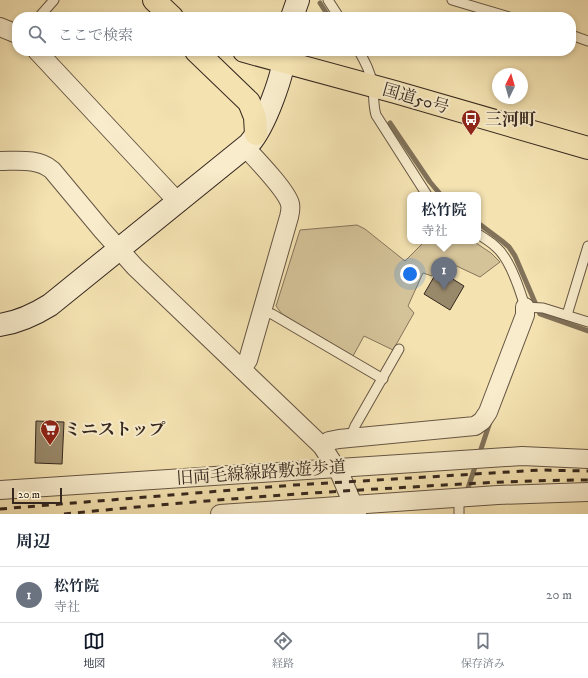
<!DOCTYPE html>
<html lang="ja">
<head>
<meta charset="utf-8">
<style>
  body { margin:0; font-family:"IM FELL DW Pica","Noto Serif JP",serif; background:#f6f6f7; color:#1f2937 }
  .compass { position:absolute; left:492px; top:68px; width:36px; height:36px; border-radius:50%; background:#fff; box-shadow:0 2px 6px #0003; rotate:5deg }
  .scale { position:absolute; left:12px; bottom:10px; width:50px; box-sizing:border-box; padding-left:4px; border:2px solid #36281f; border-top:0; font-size:11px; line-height:14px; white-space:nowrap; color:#36281f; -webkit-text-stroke:3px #f8eccc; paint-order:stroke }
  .you { position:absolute; left:410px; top:274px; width:14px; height:14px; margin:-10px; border:3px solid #fff; border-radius:50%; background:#1a73e8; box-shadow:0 0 0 6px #1a73e833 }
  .badge { display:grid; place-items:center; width:26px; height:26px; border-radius:50%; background:#111827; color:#fff; font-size:13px; font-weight:700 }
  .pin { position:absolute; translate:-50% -33px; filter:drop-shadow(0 1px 2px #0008) }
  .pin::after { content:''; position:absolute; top:21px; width:14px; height:12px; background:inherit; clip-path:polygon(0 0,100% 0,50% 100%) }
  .popup { position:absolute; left:407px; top:192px; width:74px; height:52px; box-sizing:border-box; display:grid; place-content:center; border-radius:8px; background:#fff; filter:drop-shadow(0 1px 3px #0005); font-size:13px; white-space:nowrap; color:#747a83 }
  .popup b { font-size:15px; color:#1f2937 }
  .popup::after { content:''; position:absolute; left:50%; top:100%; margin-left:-8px; border:8px solid transparent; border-top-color:#fff }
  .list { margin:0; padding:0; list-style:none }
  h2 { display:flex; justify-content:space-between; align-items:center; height:52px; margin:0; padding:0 16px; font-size:17px }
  h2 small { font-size:13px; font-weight:400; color:#747a83 }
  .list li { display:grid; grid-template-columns:26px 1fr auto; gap:12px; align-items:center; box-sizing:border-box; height:56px; padding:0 16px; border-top:1px solid #e0e1e3 }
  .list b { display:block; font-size:15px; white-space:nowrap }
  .list p { margin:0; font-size:13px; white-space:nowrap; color:#747a83 }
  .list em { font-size:13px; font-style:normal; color:#747a83 }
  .icon { flex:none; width:22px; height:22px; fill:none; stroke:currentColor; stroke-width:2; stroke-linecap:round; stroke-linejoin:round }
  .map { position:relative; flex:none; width:588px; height:514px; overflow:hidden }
  .search { position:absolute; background:#fff; box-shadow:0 2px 6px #0003; left:12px; right:12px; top:12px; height:44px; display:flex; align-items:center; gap:10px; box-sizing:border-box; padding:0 14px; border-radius:16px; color:#747a83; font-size:15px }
  .sheet { height:108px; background:#fff }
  nav { display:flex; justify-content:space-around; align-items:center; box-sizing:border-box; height:56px; border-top:1px solid #e0e1e3; background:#fff; font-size:11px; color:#747a83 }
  nav a { display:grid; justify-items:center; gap:2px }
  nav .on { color:#111827 }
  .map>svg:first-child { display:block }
</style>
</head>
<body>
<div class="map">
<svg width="588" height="514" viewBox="0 0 588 514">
  <rect width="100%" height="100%" fill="#f4e2b1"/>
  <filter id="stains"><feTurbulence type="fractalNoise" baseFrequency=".005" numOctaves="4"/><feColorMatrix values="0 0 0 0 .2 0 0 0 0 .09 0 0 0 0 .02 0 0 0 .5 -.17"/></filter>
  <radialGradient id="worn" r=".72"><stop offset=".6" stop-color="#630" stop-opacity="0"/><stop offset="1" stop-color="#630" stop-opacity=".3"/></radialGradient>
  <!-- green -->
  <polygon fill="#d4c298" stroke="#85755c" points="357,225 365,229 405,261 425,241 473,241 491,253 500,262 480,277 448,262 444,271 437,267 432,276 423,273 408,306 414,313 393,350 364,336 353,356 282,314 276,306 300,230"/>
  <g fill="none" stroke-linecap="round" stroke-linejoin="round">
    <!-- stream -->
    <g stroke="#817259" stroke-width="5">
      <polyline points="320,3 329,17"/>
      <polyline points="350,51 351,53"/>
      <polyline points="390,123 430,182 441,195"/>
      <polyline points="478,223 502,241 509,247 515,256 540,314 588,331"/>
      <polyline points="466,494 490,422"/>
    </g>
  </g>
  <!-- building -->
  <g fill="#99896b" stroke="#36281f">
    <polygon points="438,270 464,286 450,310 424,294"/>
    <polygon points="36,421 64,422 62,464 35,463"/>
  </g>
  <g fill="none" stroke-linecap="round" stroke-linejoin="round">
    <!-- lane casing -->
    <g stroke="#665644" stroke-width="11">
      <g id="lane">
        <polyline points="328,0 339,17"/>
        <polyline points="452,0 509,17"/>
        <polyline points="39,17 54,0"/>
        <polyline points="571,35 588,41"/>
        <path d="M359,51C365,62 371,73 373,86C374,96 373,105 376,115L427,195"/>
        <path d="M478,234C484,238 491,242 496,247C510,259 520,290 525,307L543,308L588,322"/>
        <polyline points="262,312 272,314 383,379"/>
        <polyline points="567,315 588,246"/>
        <polyline points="353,437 353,431 355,426 399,349"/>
        <polyline points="459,514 459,498"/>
      </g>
    </g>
    <!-- street casing -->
    <g stroke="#665644" stroke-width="20">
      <g id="street">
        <polyline points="0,27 17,34"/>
        <polyline points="37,51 177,201"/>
        <path d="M0,161C18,161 38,158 52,170L102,230L135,267L322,446L340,474L357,514"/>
        <path d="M242,369L248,360L289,217C290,213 291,208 290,204C287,191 256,159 245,147"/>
        <polyline points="322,446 329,441 339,439 475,426 482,421 488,412 525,315 525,307"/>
        <polyline points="0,490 522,456 588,459"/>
        <polyline points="220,514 498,495 588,492"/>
      </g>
    </g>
    <!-- secondary casing -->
    <g stroke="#36281f" stroke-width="24">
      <g id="secondary">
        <polyline points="292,17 298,0"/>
        <path d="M0,325C19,322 34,315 50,305L249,144C265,126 284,74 285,51"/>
      </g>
    </g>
    <!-- highway casing -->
    <g stroke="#36281f" stroke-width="24">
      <g id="highway">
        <polyline points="154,0 172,17"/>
        <polyline points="196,51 249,102 255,117 256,134"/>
        <polyline points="244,51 395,92 588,148"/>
      </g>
    </g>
    <!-- lane -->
    <use href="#lane" stroke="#f8eccc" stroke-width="9"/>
    <!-- street -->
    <use href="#street" stroke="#f8eccc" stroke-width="18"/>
    <!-- secondary -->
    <use href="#secondary" stroke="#f8eccc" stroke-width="22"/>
    <!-- highway -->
    <use href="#highway" stroke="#f4e2b1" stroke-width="22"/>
    <!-- rail -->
    <g stroke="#36281f" stroke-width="3" stroke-dasharray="7 7" stroke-linecap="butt">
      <polyline points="0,509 294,485 411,478 540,470 588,471"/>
      <path d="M64,514C174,503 285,494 395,488C459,484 524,480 588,480"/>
    </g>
  </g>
  <!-- icons -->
  <defs>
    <g id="bus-pin" transform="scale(1)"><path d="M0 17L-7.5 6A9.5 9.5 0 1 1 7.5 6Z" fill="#8f2418" stroke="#f8eccc"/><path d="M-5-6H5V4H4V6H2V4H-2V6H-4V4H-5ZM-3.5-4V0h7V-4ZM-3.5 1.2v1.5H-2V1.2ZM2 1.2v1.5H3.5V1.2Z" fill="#fff"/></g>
    <g id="supermarket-pin" transform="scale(1)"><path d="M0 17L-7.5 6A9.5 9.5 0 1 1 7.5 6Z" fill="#8f2418" stroke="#f8eccc"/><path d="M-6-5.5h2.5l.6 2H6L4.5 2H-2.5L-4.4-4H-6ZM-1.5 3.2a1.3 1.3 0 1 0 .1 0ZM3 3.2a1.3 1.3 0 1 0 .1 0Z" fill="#fff"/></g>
  </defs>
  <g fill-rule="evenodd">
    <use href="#bus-pin" x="471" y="119"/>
    <use href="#supermarket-pin" x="50" y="429"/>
  </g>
  <g text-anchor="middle" stroke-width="4" stroke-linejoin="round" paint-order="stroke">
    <!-- street labels -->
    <g font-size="17" fill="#36281f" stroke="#f8eccc">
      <text transform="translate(416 98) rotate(16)" y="6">国道50号</text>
      <text transform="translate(261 472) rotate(-4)" y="6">旧両毛線線路敷遊歩道</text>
    </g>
    <!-- poi labels -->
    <g font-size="17" font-weight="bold" fill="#36281f" stroke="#f8eccc" text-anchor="start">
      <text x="485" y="125">三河町</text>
      <text x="64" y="435">ミニストップ</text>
    </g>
  </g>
  <rect width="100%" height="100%" filter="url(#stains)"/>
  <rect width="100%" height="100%" fill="url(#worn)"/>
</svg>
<svg class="compass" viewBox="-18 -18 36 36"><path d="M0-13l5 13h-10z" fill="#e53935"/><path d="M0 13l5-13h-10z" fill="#747a83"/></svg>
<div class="scale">20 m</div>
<div class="you"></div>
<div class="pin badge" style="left:444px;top:290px;background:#6b7280">1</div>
<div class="popup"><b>松竹院</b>寺社</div>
<div class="search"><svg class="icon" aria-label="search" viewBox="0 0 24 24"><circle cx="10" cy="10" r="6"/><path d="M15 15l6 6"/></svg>ここで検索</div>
</div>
<section class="sheet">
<h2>周辺<small></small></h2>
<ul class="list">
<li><span class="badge" style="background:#6b7280">1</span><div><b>松竹院</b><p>寺社</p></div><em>20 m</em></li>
</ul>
</section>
<nav>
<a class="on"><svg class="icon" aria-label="map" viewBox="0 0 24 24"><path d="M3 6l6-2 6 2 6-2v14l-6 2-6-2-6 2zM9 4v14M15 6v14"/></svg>地図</a>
<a><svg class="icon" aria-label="directions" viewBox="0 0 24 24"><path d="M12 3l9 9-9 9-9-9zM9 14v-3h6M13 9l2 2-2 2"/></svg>経路</a>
<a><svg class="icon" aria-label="saved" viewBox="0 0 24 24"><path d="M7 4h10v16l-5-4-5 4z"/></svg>保存済み</a>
</nav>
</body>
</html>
